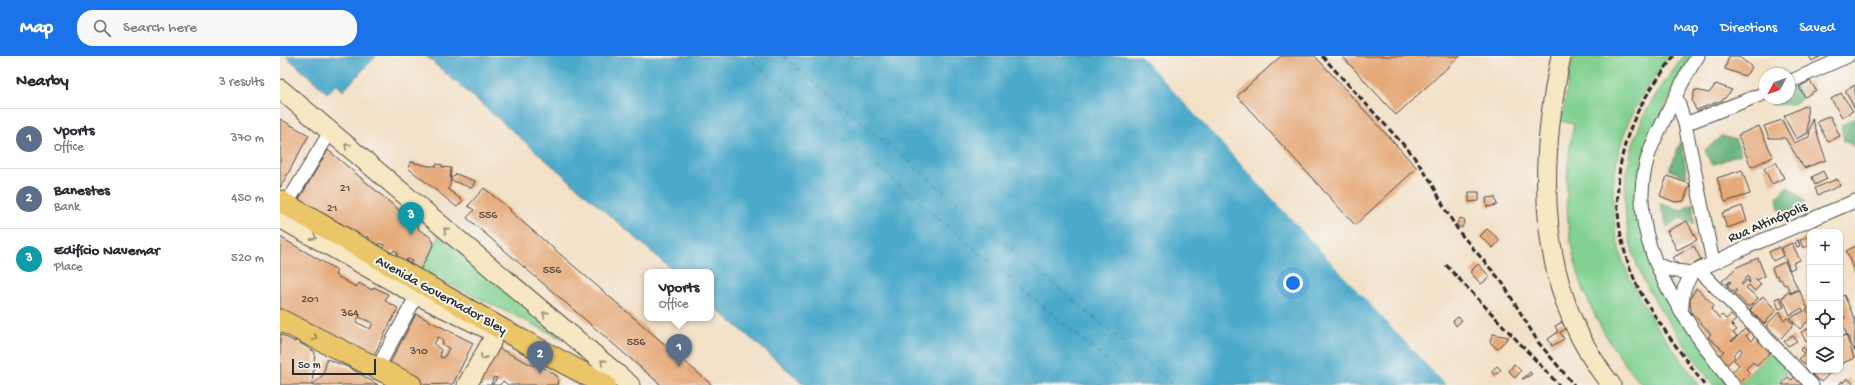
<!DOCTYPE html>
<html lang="en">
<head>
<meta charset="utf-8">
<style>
  body { margin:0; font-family:"Gochi Hand",sans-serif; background:#f7f7f7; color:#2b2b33 }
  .controls { position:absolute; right:12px; bottom:12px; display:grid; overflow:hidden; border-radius:8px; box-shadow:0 1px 3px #0004 }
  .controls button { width:36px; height:36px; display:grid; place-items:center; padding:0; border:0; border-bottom:1px solid #e1e1e2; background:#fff; color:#2b2b33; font:20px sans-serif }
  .compass { position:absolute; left:1479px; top:12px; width:36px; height:36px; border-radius:50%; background:#fff; box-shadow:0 1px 3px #0004; rotate:229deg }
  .scale { position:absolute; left:12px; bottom:10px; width:84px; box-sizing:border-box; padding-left:4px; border:2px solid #2b2b2b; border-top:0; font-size:11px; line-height:14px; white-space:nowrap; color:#2b2b2b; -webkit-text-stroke:3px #f6f6f2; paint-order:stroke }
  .you { position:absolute; left:1013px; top:227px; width:14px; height:14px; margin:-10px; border:3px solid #fff; border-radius:50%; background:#1a73e8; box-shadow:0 0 0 6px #1a73e833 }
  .badge { display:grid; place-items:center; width:26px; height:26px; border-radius:50%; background:#1a73e8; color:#fff; font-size:13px; font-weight:700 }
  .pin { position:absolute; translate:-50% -33px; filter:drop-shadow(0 1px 2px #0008) }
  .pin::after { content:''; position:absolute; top:21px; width:14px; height:12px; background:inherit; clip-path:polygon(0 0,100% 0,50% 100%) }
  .popup { position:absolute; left:364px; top:213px; width:70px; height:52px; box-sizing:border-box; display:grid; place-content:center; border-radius:8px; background:#fff; filter:drop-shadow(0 1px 3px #0005); font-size:13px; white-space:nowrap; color:#7c7c81 }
  .popup b { font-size:15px; color:#2b2b33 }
  .popup::after { content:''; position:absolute; left:50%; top:100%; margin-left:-8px; border:8px solid transparent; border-top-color:#fff }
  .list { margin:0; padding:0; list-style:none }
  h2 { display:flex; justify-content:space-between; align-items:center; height:52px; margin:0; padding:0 16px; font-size:17px }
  h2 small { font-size:13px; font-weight:400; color:#7c7c81 }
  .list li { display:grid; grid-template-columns:26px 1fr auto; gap:12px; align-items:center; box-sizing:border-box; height:60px; padding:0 16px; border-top:1px solid #e1e1e2 }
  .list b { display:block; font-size:15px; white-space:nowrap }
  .list p { margin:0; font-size:13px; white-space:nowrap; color:#7c7c81 }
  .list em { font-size:13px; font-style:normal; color:#7c7c81 }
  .icon { flex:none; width:22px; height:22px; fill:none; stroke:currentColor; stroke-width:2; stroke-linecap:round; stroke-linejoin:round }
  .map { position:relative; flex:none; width:1575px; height:329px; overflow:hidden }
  header { display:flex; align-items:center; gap:24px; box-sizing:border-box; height:56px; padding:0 20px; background:#1a73e8; color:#fff }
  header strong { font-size:19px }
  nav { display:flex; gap:22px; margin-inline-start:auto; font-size:14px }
  .search { width:280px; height:36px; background:#f7f7f7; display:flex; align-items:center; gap:10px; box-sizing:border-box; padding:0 14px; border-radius:16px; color:#7c7c81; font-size:15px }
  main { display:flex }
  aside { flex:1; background:#fff }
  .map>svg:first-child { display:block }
</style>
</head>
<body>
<header>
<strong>Map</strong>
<div class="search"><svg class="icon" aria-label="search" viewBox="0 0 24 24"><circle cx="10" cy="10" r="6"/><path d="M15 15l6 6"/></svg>Search here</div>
<nav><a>Map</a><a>Directions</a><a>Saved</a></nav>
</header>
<main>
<aside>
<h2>Nearby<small>3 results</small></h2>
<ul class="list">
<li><span class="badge" style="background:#5c6f8a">1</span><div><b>Vports</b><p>Office</p></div><em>370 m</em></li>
<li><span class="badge" style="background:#5c6f8a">2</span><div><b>Banestes</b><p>Bank</p></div><em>450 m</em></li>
<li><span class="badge" style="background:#0f9aa8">3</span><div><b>Edifício Navemar</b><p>Place</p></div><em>520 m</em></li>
</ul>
</aside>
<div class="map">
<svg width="1575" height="329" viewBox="0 0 1575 329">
  <rect width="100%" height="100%" fill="#f6f6f2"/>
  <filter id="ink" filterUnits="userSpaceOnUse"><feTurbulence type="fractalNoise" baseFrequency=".025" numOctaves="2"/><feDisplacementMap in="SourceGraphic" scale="8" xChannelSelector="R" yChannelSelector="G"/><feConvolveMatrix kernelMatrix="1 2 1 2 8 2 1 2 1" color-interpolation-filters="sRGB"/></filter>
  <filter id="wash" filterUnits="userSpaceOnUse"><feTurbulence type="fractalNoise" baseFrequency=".012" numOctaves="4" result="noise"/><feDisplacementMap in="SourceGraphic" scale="16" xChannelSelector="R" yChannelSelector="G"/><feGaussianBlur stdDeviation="0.9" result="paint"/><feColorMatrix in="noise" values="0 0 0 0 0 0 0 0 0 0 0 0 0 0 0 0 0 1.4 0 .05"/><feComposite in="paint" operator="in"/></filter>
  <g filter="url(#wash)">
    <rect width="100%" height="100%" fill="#f3e0c6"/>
    <!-- green -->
    <g fill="#82d191" stroke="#567e5e">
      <path d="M1293,0H1389C1377,17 1365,33 1356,51C1327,105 1325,172 1352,227C1369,264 1396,296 1419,329H1362C1295,252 1274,168 1294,68L1281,65Z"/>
      <path d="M1404,0H1412L1368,82L1360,170L1447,329H1433C1412,298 1388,268 1370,236C1338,181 1337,115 1365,58C1375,37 1390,19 1404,0Z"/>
      <polygon points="160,178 283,283 140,214"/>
      <polygon points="1491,295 1510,313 1496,329 1461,329 1460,327"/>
    </g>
    <!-- forest -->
    <g fill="#69b37b" stroke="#4a6f53">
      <polygon points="1516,30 1522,43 1513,48 1492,49 1491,43 1509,42 1509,34"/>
      <polygon points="1575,61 1575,91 1564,85 1561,70"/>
      <polygon points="1442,80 1456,84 1461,98 1435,108 1431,108 1425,94"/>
      <polygon points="1401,85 1407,121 1389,114"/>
      <polygon points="1507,130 1525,145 1514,158 1499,154 1497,142"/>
      <polygon points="1413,147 1414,168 1400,162 1387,171 1380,148 1402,154"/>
    </g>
    <!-- water -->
    <g fill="#4ba9ca" stroke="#3b6a7a">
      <polygon points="6,0 96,0 63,35 57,28 47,37"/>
      <polygon points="146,0 861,0 1165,329 525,329 431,248 431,216 395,216"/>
    </g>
    <!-- pier -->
    <polygon fill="#f3e0c6" points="861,0 863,0 1167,329 1165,329 1084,242"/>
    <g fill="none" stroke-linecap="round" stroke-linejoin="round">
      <!-- ferry -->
      <g stroke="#385d6b" stroke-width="1" stroke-dasharray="5 4" stroke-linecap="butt">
        <polyline points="466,0 856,329"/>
        <polyline points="503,0 894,329"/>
      </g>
    </g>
    <g id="blocks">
      <!-- building -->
      <g fill="#e5a978" fill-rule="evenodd">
        <polygon points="1001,0 1035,0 1137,112 1075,169 957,40"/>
        <polygon points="1062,0 1180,0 1116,59"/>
        <polygon points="1449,0 1458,0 1472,11 1465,20 1445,13"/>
        <polygon points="1529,0 1541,0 1532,5"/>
        <polygon points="1530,25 1536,34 1525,41 1519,31"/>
        <polygon points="1436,28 1452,34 1443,44 1416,54 1412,45 1415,34 1429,37"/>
        <polygon points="1575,29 1575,53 1565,35"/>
        <polygon points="1561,37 1573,55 1562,61 1551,43"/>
        <polygon points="1527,49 1528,77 1516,83 1504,60"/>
        <polygon points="1550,60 1560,80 1548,86 1537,66"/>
        <polygon points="1532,62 1546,104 1524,112 1505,82 1489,82 1484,70 1502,64 1514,87 1529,81"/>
        <polygon points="0,63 29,79 0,132"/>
        <polygon points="1479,70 1493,101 1471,111 1458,79"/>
        <polygon points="48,94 139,171 138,173 149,180 153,185 154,188 140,214 130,208 132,205 127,203 125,206 116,200 118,197 114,194 111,198 102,193 104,189 99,187 97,191 88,185 90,182 87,180 85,184 18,145"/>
        <polygon points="131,106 149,110 156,110 156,108 163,109 162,111 171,112 170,130 168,133 183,145 177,151 128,112"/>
        <polygon points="1496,106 1504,122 1492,128 1484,112"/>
        <polygon points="1462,114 1470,138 1445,146 1437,122"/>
        <polygon points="1543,115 1547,123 1535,129 1532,121"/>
        <polygon points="176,118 195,125 192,132 170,124"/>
        <polygon points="1387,120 1410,128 1404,145 1395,146 1380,140"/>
        <polygon points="1557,123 1560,130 1538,139 1535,132"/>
        <polygon points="204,132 231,154 230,155 432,329 381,329 187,162 194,154 188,150"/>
        <polygon points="1189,136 1199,136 1199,145 1189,146"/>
        <polygon points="1215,141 1217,149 1207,151 1206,142"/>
        <polygon points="1462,150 1467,165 1447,172 1442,157"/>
        <polygon points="1180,162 1185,164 1182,172 1176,169"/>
        <polygon points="1407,165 1417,184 1397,194 1387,175"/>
        <polygon points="1207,173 1220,184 1213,192 1200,180"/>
        <polygon points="1530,179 1530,189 1523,192 1520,184"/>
        <path d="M0,181L57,214L55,219L76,231L79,227L92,234L94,231L108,238L105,245L118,252L91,305L0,257ZM79,261L93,267L90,273L76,266Z"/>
        <polygon points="1518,184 1520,190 1517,191 1515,186"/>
        <polygon points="1512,187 1520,204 1513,207 1515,211 1510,214 1501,192"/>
        <polygon points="1414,190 1421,204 1404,213 1392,202"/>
        <polygon points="1575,190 1575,217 1566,195"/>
        <polygon points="1499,191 1503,200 1493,205 1489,196"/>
        <path d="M1478,202L1485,220L1477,224L1475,222L1481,228L1475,235L1469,229L1466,232L1478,242L1469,251L1454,237L1457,235L1455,233L1453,236L1447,230L1451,226L1450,225L1446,229L1442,225L1457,211ZM1468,220L1470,227L1467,224L1462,229L1461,228Z"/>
        <polygon points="1505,206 1518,233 1511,237 1506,228 1504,229 1501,223 1499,224 1497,219 1495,220 1492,212"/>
        <polygon points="1198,208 1210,221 1201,228 1190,216"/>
        <polygon points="1416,232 1434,249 1431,253 1439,262 1442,259 1446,263 1451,259 1456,264 1451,268 1457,274 1453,277 1457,280 1451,285 1452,286 1465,273 1469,277 1466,280 1471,285 1475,280 1491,295 1477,310 1473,306 1466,313 1470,317 1460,327 1451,318 1459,309 1454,304 1462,295 1462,294 1460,292 1453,299 1455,301 1446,310 1439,301 1444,295 1428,281 1431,278 1411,256 1410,243"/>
        <polygon points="1519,234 1528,253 1526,254 1530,258 1530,263 1520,273 1510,262 1524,255 1522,252 1510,259 1502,241 1505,240 1504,238 1509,236 1510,238"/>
        <polygon points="1564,239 1575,264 1575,296 1560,264 1565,262 1560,252 1560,241"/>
        <polygon points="1483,240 1496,254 1484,268 1470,254"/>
        <polygon points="1500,241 1504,251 1499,253 1495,243"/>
        <polygon points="1500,255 1502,262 1504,264 1507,262 1514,268 1500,283 1486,270"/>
        <path d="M136,258L193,287L173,328L138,329L108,311ZM158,281L162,283L163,289L169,292L164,302L160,301L161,294L154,288Z"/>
        <polygon points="1178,261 1182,264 1176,270 1173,265"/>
        <polygon points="1282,266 1286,273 1280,276 1284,283 1272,290 1268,283 1278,276 1275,270"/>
        <polygon points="1530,272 1530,284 1526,286 1521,276"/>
        <polygon points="0,278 15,286 15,284 35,296 32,329 43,319 47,303 70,312 98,329 0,329"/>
        <polygon points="1212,278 1229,281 1217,293 1210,286"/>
        <polygon points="1566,279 1574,302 1561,308 1560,281"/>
        <polygon points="1513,280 1517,285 1508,290 1504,285"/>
        <polygon points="1530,289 1530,311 1529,312 1519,303 1524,297 1520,294 1523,291 1526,295"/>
        <path d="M218,292L254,310L256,307L276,319L278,323L277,329H228L223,325L220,329H196ZM214,321L217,322L213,328H211Z"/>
        <polygon points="1234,308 1241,315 1235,322 1229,315"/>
        <polygon points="1217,310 1221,314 1215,319 1211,315"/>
        <polygon points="1534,314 1553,314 1541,326 1531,317"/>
        <polygon points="1250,316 1252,318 1243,323 1242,323"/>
        <polygon points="1515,320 1525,329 1502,329 1508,321 1512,324"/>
        <polygon points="1567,322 1575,329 1559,329 1562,325 1563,327"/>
      </g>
    </g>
  </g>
  <g filter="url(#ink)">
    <use href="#blocks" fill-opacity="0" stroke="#494642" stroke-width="1"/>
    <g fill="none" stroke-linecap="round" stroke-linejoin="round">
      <!-- street casing -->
      <g stroke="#494642" stroke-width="15">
        <g id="street">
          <path d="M1418,0C1406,17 1397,37 1388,56C1379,75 1369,92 1365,112C1347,193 1409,269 1453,329"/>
          <polyline points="1509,26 1568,0"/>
          <polyline points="1396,40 1405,68 1433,206"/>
          <polyline points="1405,68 1485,37"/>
          <polyline points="6,149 50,76"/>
          <polyline points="1377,209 1396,215 1412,217 1467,191 1575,145"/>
          <polyline points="1419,214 1532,329"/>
          <polyline points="1401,256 1404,233 1412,217"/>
          <polyline points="97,313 137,239"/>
        </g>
      </g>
      <!-- secondary casing -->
      <g stroke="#494642" stroke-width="21">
        <g id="secondary">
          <path d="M1281,0C1257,114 1256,234 1331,329"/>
          <polyline points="0,33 350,329"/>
          <polyline points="0,162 137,239 210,274 213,280 211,287 187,329"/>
        </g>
      </g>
      <!-- primary casing -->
      <g stroke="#494642" stroke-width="23">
        <g id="primary">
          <polyline points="0,145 225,275 325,329"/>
          <polyline points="0,264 131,329"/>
        </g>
      </g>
      <!-- street -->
      <use href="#street" stroke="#fff" stroke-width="13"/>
      <!-- secondary -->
      <use href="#secondary" stroke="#f7e8c3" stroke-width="19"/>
      <!-- primary -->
      <use href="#primary" stroke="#ebc669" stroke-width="21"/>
      <!-- rail -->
      <g stroke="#2b2b2b" stroke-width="3" stroke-dasharray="6 3" stroke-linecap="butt">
        <polyline points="1042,0 1132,98 1152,127 1166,155 1180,177 1222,226 1258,286 1294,329"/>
        <path d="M1394,0C1382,17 1369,34 1359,53C1329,112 1331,181 1362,239C1380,270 1403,299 1424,329"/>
        <polyline points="1166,209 1279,329"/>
      </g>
    </g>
    <!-- one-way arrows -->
    <defs><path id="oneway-chevron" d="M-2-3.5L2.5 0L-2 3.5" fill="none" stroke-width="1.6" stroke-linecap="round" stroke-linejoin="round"/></defs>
    <g stroke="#918a77">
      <use href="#oneway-chevron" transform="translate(67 90) rotate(-140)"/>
      <use href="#oneway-chevron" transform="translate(166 174) rotate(-140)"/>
      <use href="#oneway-chevron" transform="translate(34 181) rotate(29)"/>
      <use href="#oneway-chevron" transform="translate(265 258) rotate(-140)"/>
      <use href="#oneway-chevron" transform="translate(203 301) rotate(119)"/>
      <use href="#oneway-chevron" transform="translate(323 306) rotate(-140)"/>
    </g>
    <use stroke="#8b784a" href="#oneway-chevron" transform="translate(35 282) rotate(27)"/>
  </g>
  <g text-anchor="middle" stroke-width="4" stroke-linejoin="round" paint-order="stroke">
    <!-- number labels -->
    <g font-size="12" fill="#5a4a3e">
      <text x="65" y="135">21</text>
      <text x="52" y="155">21</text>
      <text x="208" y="162">556</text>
      <text x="272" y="217">556</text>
      <text x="30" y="246">201</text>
      <text x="70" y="260">364</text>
      <text x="356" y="289">556</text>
      <text x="139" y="298">310</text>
    </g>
    <!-- street labels -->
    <g font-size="14" fill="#2b2b2b" stroke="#f6f6f2">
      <text transform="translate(1487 165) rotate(-23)" y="5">Rua Altinópolis</text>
      <text transform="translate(162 238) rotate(29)" y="5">Avenida Governador Bley</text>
    </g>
  </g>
</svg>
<div class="controls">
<button>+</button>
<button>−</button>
<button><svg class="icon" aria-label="locate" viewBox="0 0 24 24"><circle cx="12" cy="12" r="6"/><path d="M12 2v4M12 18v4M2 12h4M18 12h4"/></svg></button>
<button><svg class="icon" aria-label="layers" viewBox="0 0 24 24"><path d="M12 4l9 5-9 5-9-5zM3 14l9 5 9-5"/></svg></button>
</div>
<svg class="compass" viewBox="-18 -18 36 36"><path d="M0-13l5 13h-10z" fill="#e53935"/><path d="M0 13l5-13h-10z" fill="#7c7c81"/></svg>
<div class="scale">50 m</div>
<div class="you"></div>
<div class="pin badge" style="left:399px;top:311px;background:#5c6f8a">1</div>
<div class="popup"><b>Vports</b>Office</div>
<div class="pin badge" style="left:260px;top:318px;background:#5c6f8a">2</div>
<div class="pin badge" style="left:131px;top:179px;background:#0f9aa8">3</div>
</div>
</main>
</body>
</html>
